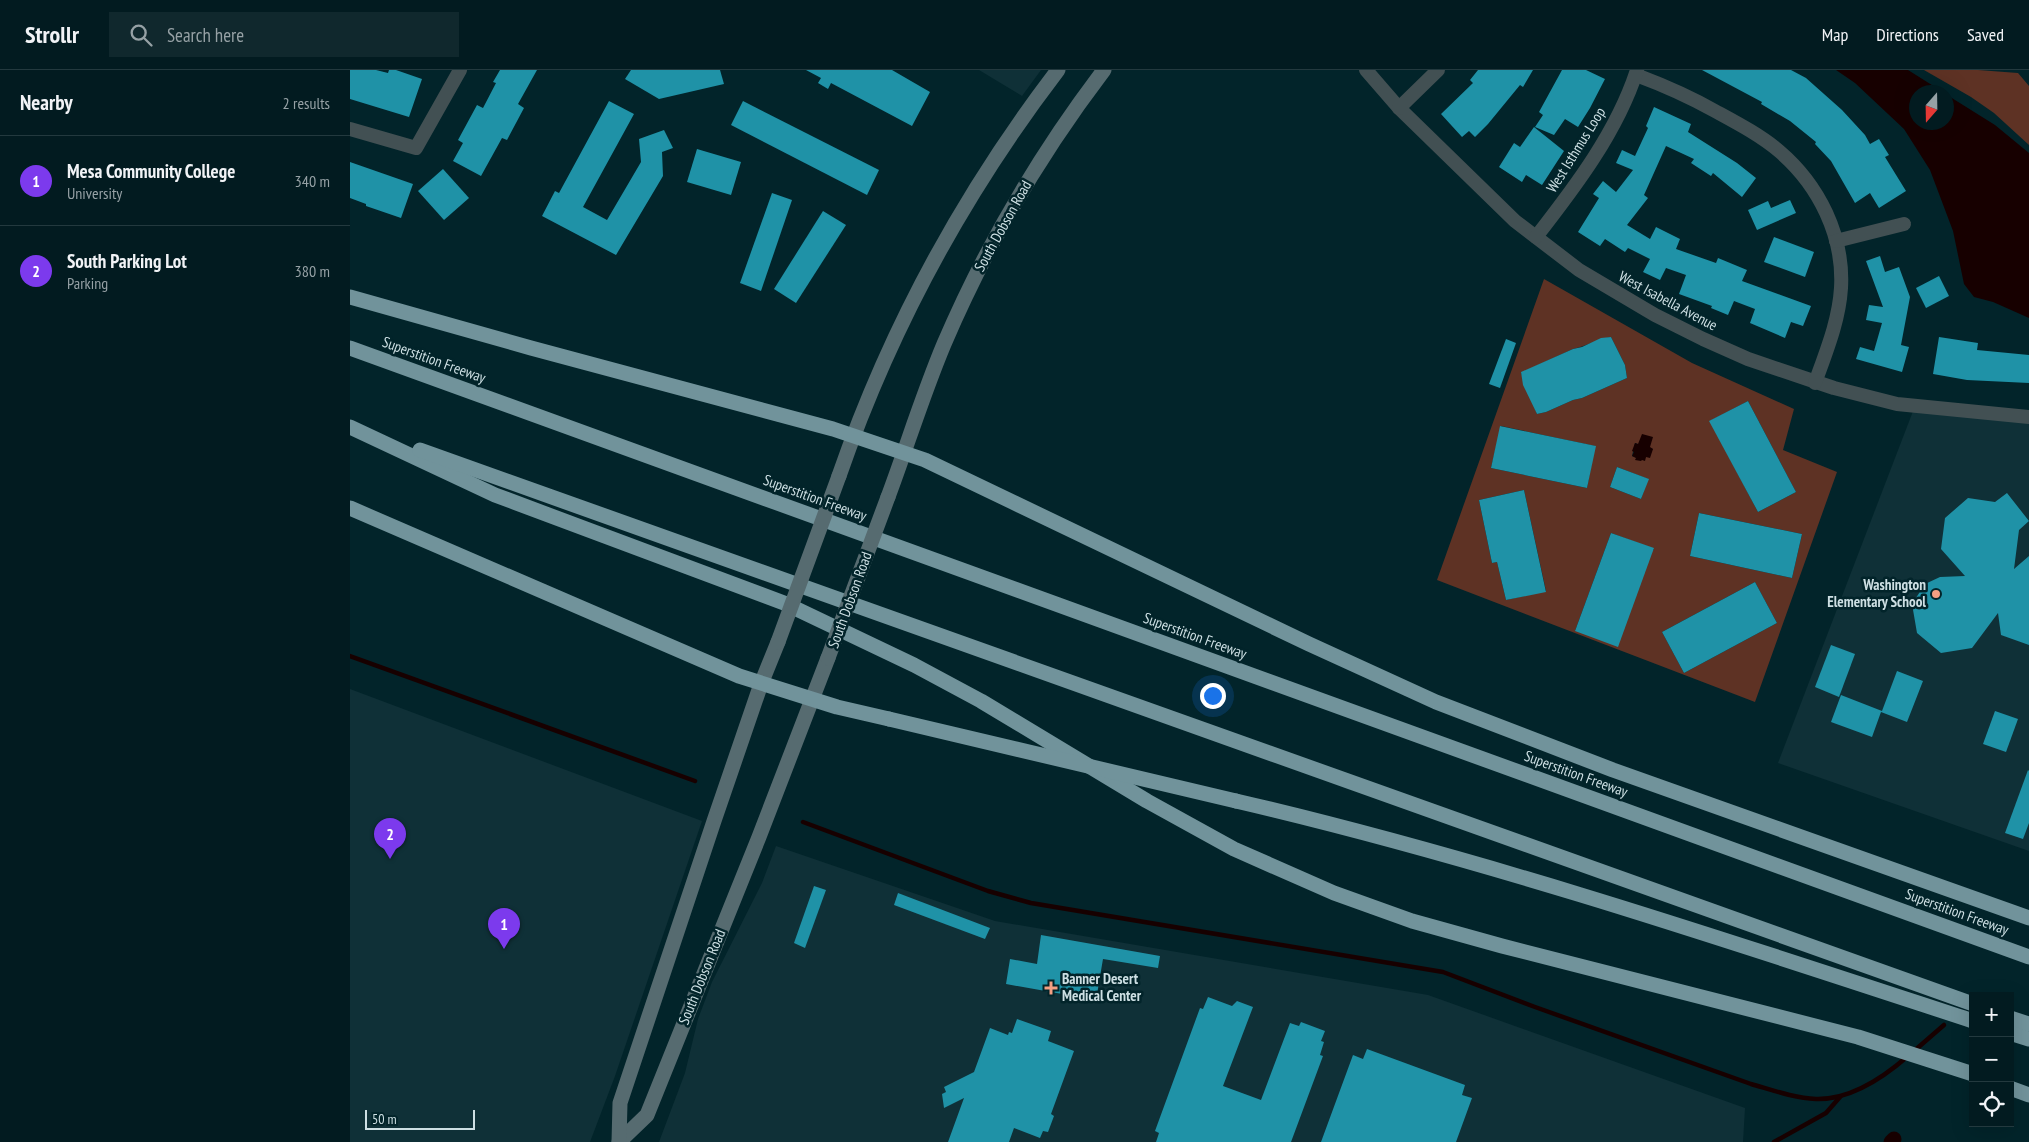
<!DOCTYPE html>
<html lang="en">
<head>
<meta charset="utf-8">
<style>
  body { margin:0; font-family:"PT Sans Narrow",sans-serif; background:#10282d; color:#f1f3f6 }
  .controls { position:absolute; right:15px; bottom:15px; display:grid; overflow:hidden; border-radius:0px; box-shadow:0 5px 20px #0002 }
  .controls button { width:45px; height:45px; display:grid; place-items:center; padding:0; border:0; border-bottom:1px solid #23393e; background:#021b20; color:#f1f3f6; font:25px sans-serif }
  .compass { position:absolute; left:1559px; top:15px; width:45px; height:45px; border-radius:50%; background:#021b20; box-shadow:0 5px 20px #0002; rotate:200deg }
  .scale { position:absolute; left:15px; bottom:12px; width:110px; box-sizing:border-box; padding-left:5px; border:2px solid #cddfe3; border-top:0; font-size:14px; line-height:18px; white-space:nowrap; color:#cddfe3; -webkit-text-stroke:4px #02242a; paint-order:stroke }
  .you { position:absolute; left:862px; top:625px; width:18px; height:18px; margin:-12px; border:4px solid #fff; border-radius:50%; background:#1a73e8; box-shadow:0 0 0 8px #1a73e833 }
  .badge { display:grid; place-items:center; width:32px; height:32px; border-radius:50%; background:#7c3aed; color:#fff; font-size:16px; font-weight:700 }
  .pin { position:absolute; translate:-50% -41px; filter:drop-shadow(0 1px 2px #0008) }
  .pin::after { content:''; position:absolute; top:26px; width:18px; height:15px; background:inherit; clip-path:polygon(0 0,100% 0,50% 100%) }
  .list { margin:0; padding:0; list-style:none }
  h2 { display:flex; justify-content:space-between; align-items:center; height:65px; margin:0; padding:0 20px; font-size:21px }
  h2 small { font-size:16px; font-weight:400; color:#96a1a5 }
  .list li { display:grid; grid-template-columns:32px 1fr auto; gap:15px; align-items:center; box-sizing:border-box; height:90px; padding:0 20px; border-top:1px solid #23393e }
  .list b { display:block; font-size:19px; white-space:nowrap }
  .list p { margin:0; font-size:16px; white-space:nowrap; color:#96a1a5 }
  .list em { font-size:16px; font-style:normal; color:#96a1a5 }
  .icon { flex:none; width:28px; height:28px; fill:none; stroke:currentColor; stroke-width:2; stroke-linecap:round; stroke-linejoin:round }
  .map { position:relative; flex:none; width:1679px; height:1072px; overflow:hidden }
  header { display:flex; align-items:center; gap:30px; box-sizing:border-box; height:70px; padding:0 25px; background:#021b20; border-bottom:1px solid #23393e }
  header strong { font-size:24px }
  nav { display:flex; gap:28px; margin-inline-start:auto; font-size:18px }
  .search { width:350px; height:45px; background:#10282d; display:flex; align-items:center; gap:12px; box-sizing:border-box; padding:0 18px; border-radius:0px; color:#96a1a5; font-size:19px }
  main { display:flex }
  aside { flex:1; background:#021b20 }
  .map>svg:first-child { display:block }
</style>
</head>
<body>
<header>
<strong>Strollr</strong>
<div class="search"><svg class="icon" aria-label="search" viewBox="0 0 24 24"><circle cx="10" cy="10" r="6"/><path d="M15 15l6 6"/></svg>Search here</div>
<nav><a>Map</a><a>Directions</a><a>Saved</a></nav>
</header>
<main>
<aside>
<h2>Nearby<small>2 results</small></h2>
<ul class="list">
<li><span class="badge">1</span><div><b>Mesa Community College</b><p>University</p></div><em>340 m</em></li>
<li><span class="badge">2</span><div><b>South Parking Lot</b><p>Parking</p></div><em>380 m</em></li>
</ul>
</aside>
<div class="map">
<svg width="1679" height="1072" viewBox="0 0 1679 1072">
  <rect width="100%" height="100%" fill="#02242a"/>
  <!-- built -->
  <g fill="#0f3037">
    <polygon points="629,0 691,0 672,26"/>
    <polygon points="1565,336 1679,347 1679,781 1428,693"/>
    <polygon points="0,619 352,751 265,1006 240,1072 0,1072"/>
    <polygon points="426,776 645,851 1078,925 1395,1038 1393,1072 309,1072 335,1003 348,949 362,912 412,813"/>
  </g>
  <!-- green -->
  <g fill="#5e3224" fill-rule="evenodd">
    <polygon points="1574,0 1628,0 1668,3 1679,16 1679,75 1644,43 1621,27"/>
    <path d="M1194,209L1342,293L1444,339L1433,380L1487,402L1405,632L1087,510ZM1261,267L1275,295L1277,308L1232,328L1223,330L1196,342L1187,344L1171,303L1223,279C1236,276 1248,269 1261,267ZM1398,331L1446,422L1408,442L1360,351ZM1151,356L1245,376L1237,418L1141,398ZM1285,373L1303,379L1296,387L1292,390L1282,386ZM1267,397L1298,409L1291,429L1260,417ZM1174,420L1196,521L1156,530L1147,492L1142,493L1129,430ZM1349,443L1452,464L1442,508L1340,486ZM1261,463L1304,479L1225,561ZM1405,512L1427,553L1334,603L1312,562Z"/>
  </g>
  <!-- water -->
  <g fill="#170000">
    <polygon points="1486,0 1558,0 1593,22 1566,22 1566,52 1596,52 1597,25 1645,55 1679,83 1679,248 1643,232 1624,227 1614,214 1603,161 1580,100 1554,59 1505,13"/>
    <polygon points="1292,364 1303,367 1300,377 1303,379 1300,388 1296,387 1295,391 1292,390 1291,391 1285,390 1286,388 1282,386 1284,382 1282,381 1285,373 1288,374"/>
  </g>
  <g fill="none" stroke-linecap="round" stroke-linejoin="round">
    <!-- stream -->
    <g stroke="#170000" stroke-width="4.5">
      <polyline points="0,586 345,711"/>
      <path d="M453,752L638,821L681,833L1093,902L1185,937L1401,1014C1422,1020 1444,1028 1466,1029C1500,1030 1534,1007 1558,986"/>
      <polyline points="1564,981 1594,955"/>
      <polyline points="1424,1072 1476,1043 1490,1027"/>
    </g>
    <!-- canal -->
    <polyline stroke="#170000" stroke-width="15" points="1541,1072 1544,1069"/>
  </g>
  <!-- building -->
  <g fill="#1f92a7">
    <polygon points="0,0 26,0 38,3 39,0 46,0 72,9 59,47 0,29"/>
    <polygon points="150,0 187,0 168,34 174,38 157,70 152,68 131,106 103,91 113,73 108,70 127,35 133,38 146,13 143,12"/>
    <polygon points="281,0 370,0 374,14 309,29 275,9"/>
    <polygon points="456,0 542,0 580,22 562,56 481,13 478,19 468,13 471,8"/>
    <polygon points="1128,0 1183,0 1173,17 1170,15 1138,54 1125,67 1119,61 1112,67 1091,44 1123,13 1120,10"/>
    <polygon points="1212,0 1236,0 1255,9 1240,38 1228,57 1215,49 1204,65 1185,57 1193,45 1189,42"/>
    <polygon points="1352,0 1441,0 1456,8 1492,40 1515,65 1520,74 1529,69 1539,85 1535,87 1556,121 1529,138 1520,123 1505,133 1481,91 1465,74 1466,72 1440,51 1411,34 1412,32"/>
    <polygon points="259,31 284,44 233,137 257,150 291,92 289,69 314,60 323,78 312,82 313,106 266,185 192,146 205,121 209,123"/>
    <polygon points="393,31 529,100 517,125 381,55"/>
    <polygon points="1304,37 1341,54 1338,62 1387,93 1406,108 1392,127 1363,103 1361,106 1341,93 1344,89 1316,76 1294,125 1298,128 1277,155 1300,169 1306,157 1330,169 1326,179 1366,193 1368,188 1397,200 1392,211 1461,236 1453,256 1441,252 1435,268 1400,253 1405,239 1384,231 1378,245 1361,238 1362,236 1329,224 1336,205 1316,198 1310,210 1293,202 1300,189 1278,178 1275,182 1255,169 1250,176 1228,162 1249,128 1243,124 1253,111 1266,122 1283,100 1266,93 1272,80 1285,86 1298,58 1296,56"/>
    <polygon points="1184,57 1214,81 1192,115 1176,105 1172,112 1149,97 1164,73 1170,77"/>
    <polygon points="347,79 391,92 381,125 337,112"/>
    <polygon points="0,92 63,114 51,148 16,136 16,134 0,128"/>
    <polygon points="93,99 119,128 94,150 68,121"/>
    <polygon points="422,123 442,130 411,221 390,213"/>
    <polygon points="1440,130 1446,143 1407,160 1398,140 1418,131 1421,138"/>
    <polygon points="473,141 496,155 446,233 424,219"/>
    <polygon points="1424,167 1464,182 1455,207 1414,192"/>
    <polygon points="1530,186 1535,202 1549,197 1560,227 1551,275 1559,277 1552,302 1506,289 1510,277 1524,281 1532,253 1516,250 1519,235 1533,237 1516,191"/>
    <polygon points="1589,206 1599,226 1576,238 1566,218"/>
    <polygon points="1261,267 1275,295 1277,308 1232,328 1223,330 1196,342 1187,344 1173,315 1171,302 1223,279 1232,277 1251,268"/>
    <polygon points="1589,267 1628,273 1627,280 1679,285 1679,313 1617,310 1583,304"/>
    <polygon points="1156,269 1166,273 1150,318 1139,314"/>
    <polygon points="1398,331 1446,422 1408,442 1359,351"/>
    <polygon points="1150,356 1246,376 1237,418 1141,398"/>
    <polygon points="1267,397 1299,409 1291,429 1260,417"/>
    <polygon points="1174,420 1196,522 1156,530 1147,492 1142,493 1129,430"/>
    <polygon points="1657,423 1679,451 1669,460 1664,499 1679,486 1679,575 1651,565 1648,543 1622,578 1591,583 1567,563 1562,534 1575,514 1590,507 1615,506 1591,479 1595,448 1618,428 1645,432"/>
    <polygon points="1349,443 1452,464 1442,508 1340,486"/>
    <polygon points="1261,463 1304,478 1268,577 1225,561"/>
    <polygon points="1405,512 1427,553 1334,603 1312,562"/>
    <polygon points="1481,575 1505,584 1489,627 1465,617"/>
    <polygon points="1547,601 1573,611 1557,652 1531,642 1522,667 1481,652 1491,625 1532,641"/>
    <polygon points="1645,641 1668,649 1656,682 1633,674"/>
    <polygon points="1678,700 1679,701 1679,753 1673,769 1655,763"/>
    <polygon points="464,816 476,820 455,878 444,873"/>
    <polygon points="548,823 640,858 635,869 544,835"/>
    <polygon points="691,865 810,886 808,898 753,889 746,930 656,914 660,889 687,894"/>
    <polygon points="858,927 882,936 887,931 903,937 873,1016 911,1030 940,953 949,956 951,952 975,961 971,971 974,972 970,985 973,986 941,1072 806,1072 809,1063 805,1061 850,938 853,939"/>
    <polygon points="667,949 701,961 698,971 724,981 701,1044 704,1046 698,1062 693,1061 690,1068 664,1058 659,1072 598,1072 614,1028 594,1038 592,1024 596,1022 594,1017 624,1002 640,958 658,965 659,962 662,963"/>
    <polygon points="1017,979 1115,1015 1112,1025 1122,1028 1106,1072 971,1072 1003,985 1013,989"/>
  </g>
  <g fill="none" stroke-linecap="round" stroke-linejoin="round">
    <!-- street -->
    <g stroke="#425053" stroke-width="14">
      <polyline points="1016,0 1049,38 1165,151 1229,200 1305,245 1353,269 1398,289 1484,318 1547,334 1679,347"/>
      <path d="M1286,5C1313,15 1340,27 1365,41C1387,53 1410,65 1429,81C1469,115 1494,166 1491,218C1489,251 1476,282 1465,313"/>
      <polyline points="1049,38 1088,0"/>
      <polyline points="0,59 66,78 110,0"/>
      <path d="M1186,167C1225,117 1267,62 1287,0"/>
      <polyline points="1486,171 1554,154"/>
    </g>
    <!-- secondary -->
    <g stroke="#566b70" stroke-width="15">
      <path d="M489,406C540,259 613,124 708,0"/>
      <path d="M538,427C557,376 573,324 594,274C636,176 690,84 754,0"/>
      <polyline points="269,1072 297,1045 409,767 478,588"/>
      <polyline points="269,1072 270,1033 364,751 411,614 428,572"/>
    </g>
    <!-- highway -->
    <g stroke="#71939b" stroke-width="15">
      <polyline points="0,227 181,278 483,359 575,390 959,574 1086,632 1263,700 1679,848"/>
      <polyline points="0,278 1679,887"/>
      <polyline points="0,357 145,425 434,533 564,595 631,631 797,731 884,779 984,823 1062,851 1152,876 1508,967 1623,1004"/>
      <polyline points="70,380 1623,934"/>
      <polyline points="0,438 389,606 487,637 539,649"/>
      <path d="M886,731C1135,789 1379,871 1623,951"/>
      <polyline points="1660,948 1679,954"/>
      <polyline points="1660,963 1679,969"/>
      <polyline points="1660,1018 1679,1025"/>
    </g>
    <!-- secondary-bridge -->
    <g stroke="#566b70" stroke-width="15">
      <polyline points="428,572 489,406"/>
      <polyline points="478,588 538,427"/>
    </g>
    <!-- highway-bridge -->
    <polyline stroke="#71939b" stroke-width="15" points="539,649 886,731"/>
  </g>
  <!-- markers -->
  <g fill="#f39f83" stroke="#02242a" stroke-width="2">
    <circle cx="1586" cy="524" r="5"/>
    <path d="M698.5 910.5h5v5h5v5h-5v5h-5v-5h-5v-5h5z"/>
  </g>
  <g text-anchor="middle" stroke-width="5" stroke-linejoin="round" paint-order="stroke">
    <!-- street labels -->
    <g font-size="15" fill="#cddfe3" stroke="#02242a">
      <text transform="translate(1226 80) rotate(-58)" y="5">West Isthmus Loop</text>
      <text transform="translate(653 156) rotate(-61)" y="5">South Dobson Road</text>
      <text transform="translate(1318 231) rotate(28)" y="5">West Isabella Avenue</text>
      <text transform="translate(84 290) rotate(20)" y="5">Superstition Freeway</text>
      <text transform="translate(465 428) rotate(20)" y="5">Superstition Freeway</text>
      <text transform="translate(500 530) rotate(-70)" y="5">South Dobson Road</text>
      <text transform="translate(845 566) rotate(20)" y="5">Superstition Freeway</text>
      <text transform="translate(1226 704) rotate(20)" y="5">Superstition Freeway</text>
      <text transform="translate(1607 842) rotate(20)" y="5">Superstition Freeway</text>
      <text transform="translate(352 907) rotate(-68)" y="5">South Dobson Road</text>
    </g>
    <!-- poi labels -->
    <g font-size="15" font-weight="bold" fill="#cddfe3" stroke="#02242a" text-anchor="end">
      <text x="1576" y="520">Washington<tspan x="1576" dy="17">Elementary School</tspan></text>
      <text x="712" y="914" text-anchor="start">Banner Desert<tspan x="712" dy="17">Medical Center</tspan></text>
    </g>
  </g>
</svg>
<div class="controls">
<button>+</button>
<button>−</button>
<button><svg class="icon" aria-label="locate" viewBox="0 0 24 24"><circle cx="12" cy="12" r="6"/><path d="M12 2v4M12 18v4M2 12h4M18 12h4"/></svg></button>
</div>
<svg class="compass" viewBox="-18 -18 36 36"><path d="M0-13l5 13h-10z" fill="#e53935"/><path d="M0 13l5-13h-10z" fill="#96a1a5"/></svg>
<div class="scale">50 m</div>
<div class="you"></div>
<div class="pin badge" style="left:154px;top:879px">1</div>
<div class="pin badge" style="left:40px;top:789px">2</div>
</div>
</main>
</body>
</html>
